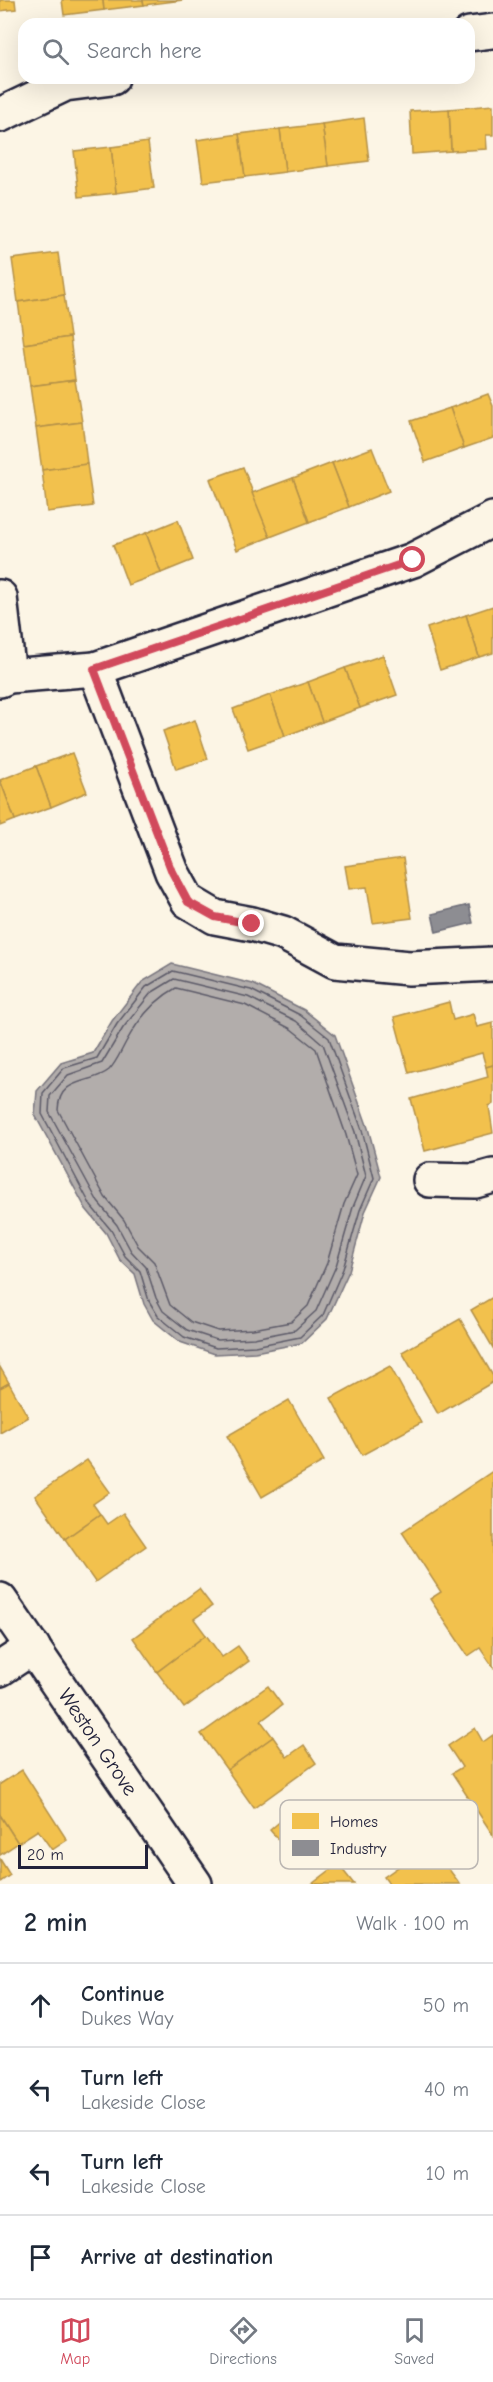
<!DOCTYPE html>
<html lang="en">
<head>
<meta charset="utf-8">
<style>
  body { margin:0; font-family:"Comic Neue",sans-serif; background:#f2f2f3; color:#1f2937 }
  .scale { position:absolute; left:18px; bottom:15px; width:130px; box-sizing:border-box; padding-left:6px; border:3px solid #22223b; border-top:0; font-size:16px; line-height:21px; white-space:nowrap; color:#22223b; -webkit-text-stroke:4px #fcf5e5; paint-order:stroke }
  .stop { position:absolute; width:18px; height:18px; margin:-14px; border:4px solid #d1495b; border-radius:50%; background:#fff }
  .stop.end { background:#d1495b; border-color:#fff; box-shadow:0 2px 6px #0008 }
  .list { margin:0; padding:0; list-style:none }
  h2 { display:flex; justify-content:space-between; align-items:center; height:78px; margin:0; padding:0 24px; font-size:26px }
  h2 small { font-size:20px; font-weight:400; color:#747a83 }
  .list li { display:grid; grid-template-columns:39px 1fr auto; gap:18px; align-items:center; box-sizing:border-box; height:84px; padding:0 24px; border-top:2px solid #e0e1e3 }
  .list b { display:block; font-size:22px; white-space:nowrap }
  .list p { margin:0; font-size:20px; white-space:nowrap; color:#747a83 }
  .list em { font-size:20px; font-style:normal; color:#747a83 }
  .icon { flex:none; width:33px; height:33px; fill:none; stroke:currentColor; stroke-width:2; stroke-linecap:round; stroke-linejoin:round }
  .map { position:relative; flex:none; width:493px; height:1884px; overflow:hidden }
  .search { position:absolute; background:#fff; box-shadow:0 6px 24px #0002; left:18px; right:18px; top:18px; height:66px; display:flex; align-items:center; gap:15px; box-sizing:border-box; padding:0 21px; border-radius:18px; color:#747a83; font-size:22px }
  .sheet { height:414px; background:#fff }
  nav { display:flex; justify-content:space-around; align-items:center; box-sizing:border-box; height:84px; border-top:2px solid #e0e1e3; background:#fff; font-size:16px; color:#747a83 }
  nav a { display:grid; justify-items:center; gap:3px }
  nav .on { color:#d1495b }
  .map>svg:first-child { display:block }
</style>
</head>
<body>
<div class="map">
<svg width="493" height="1884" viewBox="0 0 493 1884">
  <rect width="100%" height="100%" fill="#fcf5e5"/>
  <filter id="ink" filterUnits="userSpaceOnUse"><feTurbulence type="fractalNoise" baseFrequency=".0167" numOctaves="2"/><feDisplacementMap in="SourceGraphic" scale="12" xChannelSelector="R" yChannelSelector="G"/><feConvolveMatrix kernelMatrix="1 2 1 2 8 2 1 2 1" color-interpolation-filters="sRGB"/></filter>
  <g filter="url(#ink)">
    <!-- water -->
    <polygon fill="#b2adab" stroke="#78757e" stroke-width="1.5" points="172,964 253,984 304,1010 335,1035 368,1128 381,1177 365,1212 349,1271 327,1319 302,1343 255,1352 215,1354 180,1342 153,1320 144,1304 135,1274 120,1260 106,1233 86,1209 35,1115 37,1091 61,1063 93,1053 112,1021 142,982"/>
    <!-- homes -->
    <g fill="#f2c14e" stroke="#b49148" stroke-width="1.5">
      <polygon points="0,0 15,0 16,9 0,11"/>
      <polygon points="62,0 103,0 104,10 64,15"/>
      <polygon points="103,0 143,0 144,5 104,10"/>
      <polygon points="143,0 183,0 144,5"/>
      <polygon points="493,105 493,135 486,135 487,149 451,151 449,109"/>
      <polygon points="449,109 451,151 412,154 410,111"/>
      <polygon points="364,118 369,161 328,166 322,124"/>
      <polygon points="322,124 328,166 285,172 280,129"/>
      <polygon points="280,129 285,172 245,177 239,134"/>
      <polygon points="239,134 245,177 203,182 197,140"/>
      <polygon points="148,142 154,188 116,193 111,147"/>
      <polygon points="111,147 116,193 79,197 74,151"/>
      <polygon points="58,253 64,295 18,302 12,259"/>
      <polygon points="64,295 70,337 24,344 18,302"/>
      <polygon points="70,337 75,380 30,386 24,344"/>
      <polygon points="75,380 82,422 36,428 30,386"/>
      <polygon points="488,394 493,406 493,438 464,448 450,408"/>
      <polygon points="450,408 464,448 425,462 411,421"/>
      <polygon points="82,422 87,464 42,470 36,428"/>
      <polygon points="372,448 389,491 349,507 332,463"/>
      <polygon points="332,463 349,507 309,522 293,478"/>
      <polygon points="87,464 93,506 47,512 42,470"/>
      <polygon points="243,467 270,537 237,550 210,479"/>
      <polygon points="293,478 309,522 270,537 252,493"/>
      <polygon points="178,520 193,560 161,573 146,533"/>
      <polygon points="146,533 161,573 128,585 113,545"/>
      <polygon points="493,606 493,653 479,657 466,615"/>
      <polygon points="466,615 479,657 440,670 427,628"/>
      <polygon points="383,655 397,695 360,708 345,668"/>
      <polygon points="345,668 360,708 322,722 308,682"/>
      <polygon points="308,682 322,722 285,736 270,695"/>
      <polygon points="270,695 285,736 248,749 233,709"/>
      <polygon points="195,720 208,759 176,769 163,731"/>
      <polygon points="72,753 87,792 51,807 36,766"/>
      <polygon points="36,766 51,807 15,820 0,780"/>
      <polygon points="0,780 15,820 0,826"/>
      <polygon points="403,858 412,918 373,923 367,887 349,889 345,866"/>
      <polygon points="449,1002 453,1020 473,1014 477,1027 493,1023 493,1065 486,1067 482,1053 409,1073 394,1017"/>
      <polygon points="493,1065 493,1104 489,1106 493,1133 425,1151 411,1099 488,1077 486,1067"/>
      <polygon points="493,1297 493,1348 471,1310"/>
      <polygon points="460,1319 493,1376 493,1382 438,1414 402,1352"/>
      <polygon points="390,1366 421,1423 362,1455 331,1398"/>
      <polygon points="0,1367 9,1383 0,1388"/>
      <polygon points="9,1383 28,1417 0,1433 0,1388"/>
      <polygon points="289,1400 324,1461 262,1497 227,1436"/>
      <polygon points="87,1460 110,1492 93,1504 100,1514 65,1539 35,1496"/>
      <polygon points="493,1471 493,1667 480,1648 468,1656 430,1599 441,1592 402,1532"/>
      <polygon points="123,1513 146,1546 95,1582 65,1539 100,1514 107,1524"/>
      <polygon points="199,1589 212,1606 194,1619 206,1635 157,1672 133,1638"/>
      <polygon points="206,1635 222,1657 238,1646 249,1661 184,1708 157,1672"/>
      <polygon points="268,1686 282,1705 261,1721 273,1737 227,1770 201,1734"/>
      <polygon points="475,1728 483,1742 493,1735 493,1835 452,1773 462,1767 448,1746"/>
      <polygon points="273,1737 287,1757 304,1745 316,1763 254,1808 227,1770"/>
      <polygon points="22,1770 67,1840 52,1850 38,1830 18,1843 0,1815 0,1784"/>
      <polygon points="297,1807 320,1834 293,1857 270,1830"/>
      <polygon points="0,1815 18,1843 0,1855"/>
      <polygon points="409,1838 419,1851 430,1844 460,1884 389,1884 384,1877 398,1867 388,1853"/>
      <polygon points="0,1859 10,1875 0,1882"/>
      <polygon points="338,1864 354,1884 312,1884"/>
    </g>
    <!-- industry -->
    <polygon fill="#8d8d92" stroke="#6d6d78" stroke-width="1.5" points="469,905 473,923 436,932 432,914"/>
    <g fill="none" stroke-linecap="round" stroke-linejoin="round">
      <!-- shore -->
      <g stroke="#5c5a68" stroke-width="1.5">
        <polygon points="173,971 251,990 300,1015 329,1038 362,1130 374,1178 360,1210 343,1269 323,1315 300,1337 255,1346 216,1348 184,1337 158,1316 149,1301 140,1271 125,1256 111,1230 91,1206 42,1114 43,1093 64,1068 97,1058 117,1024 146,987"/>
        <polygon points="174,979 248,997 296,1021 323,1044 355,1132 366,1176 353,1207 336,1266 316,1311 295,1330 254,1338 217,1340 187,1330 163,1311 156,1298 146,1267 131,1251 117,1225 98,1202 49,1112 50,1096 68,1075 102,1063 123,1028 151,993"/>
        <path d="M176,988L245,1005L291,1029L316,1049L346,1135L357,1175L344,1204L327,1263L308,1306L291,1322L253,1329L218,1331L191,1322L170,1305L154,1262L138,1246L124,1220L105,1197L58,1110C59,1076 91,1085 109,1070C116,1063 121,1051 126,1042C138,1020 154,1000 176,988Z"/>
      </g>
      <!-- minor casing -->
      <g stroke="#22223b" stroke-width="38">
        <g id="minor">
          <polyline points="469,34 493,31"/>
          <polyline points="0,115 65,84 112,78"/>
          <polyline points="0,597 9,676"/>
          <polyline points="95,669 172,872 188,901 215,917 252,924 283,933 335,961 409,968 493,964"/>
          <polyline points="0,680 9,676 95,669 413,560 493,519"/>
          <polyline points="430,1180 475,1181 493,1176"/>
          <polyline points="0,1600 195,1884"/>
          <polyline points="0,1669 33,1647"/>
        </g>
      </g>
      <!-- minor -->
      <use href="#minor" stroke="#fcf5e5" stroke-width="33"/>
    </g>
  </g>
  <g fill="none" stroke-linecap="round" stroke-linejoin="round" filter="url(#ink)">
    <!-- route -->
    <polyline stroke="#d1495b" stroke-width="8" points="252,924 215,917 188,902 172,872 94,669 413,560"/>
  </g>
  <g text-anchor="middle" stroke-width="6" stroke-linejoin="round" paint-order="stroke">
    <!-- street labels -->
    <g font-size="21" fill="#22223b" stroke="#fcf5e5">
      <text transform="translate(98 1742) rotate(56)" y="7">Weston Grove</text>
    </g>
  </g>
  <!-- legend -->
  <rect x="280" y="1800" width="198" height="69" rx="9" fill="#fcf5e5" stroke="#bbb6b2" stroke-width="1.5"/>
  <rect x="292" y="1813" width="27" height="16" fill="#f2c14e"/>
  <rect x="292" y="1840" width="27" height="16" fill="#8d8d92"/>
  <g font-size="16" fill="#22223b">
    <text x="330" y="1827">Homes</text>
    <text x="330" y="1854">Industry</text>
  </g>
</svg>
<div class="scale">20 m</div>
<div class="stop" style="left:413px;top:560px"></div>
<div class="stop end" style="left:252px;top:924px"></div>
<div class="search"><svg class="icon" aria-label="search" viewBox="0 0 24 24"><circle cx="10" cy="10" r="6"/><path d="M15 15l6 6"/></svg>Search here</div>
</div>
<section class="sheet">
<h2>2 min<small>Walk · 100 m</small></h2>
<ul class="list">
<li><svg class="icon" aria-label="ahead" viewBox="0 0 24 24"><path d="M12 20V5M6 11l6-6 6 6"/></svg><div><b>Continue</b><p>Dukes Way</p></div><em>50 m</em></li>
<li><svg class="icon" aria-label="left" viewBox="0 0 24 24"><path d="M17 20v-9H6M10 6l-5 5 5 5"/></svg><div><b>Turn left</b><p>Lakeside Close</p></div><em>40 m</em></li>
<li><svg class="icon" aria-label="left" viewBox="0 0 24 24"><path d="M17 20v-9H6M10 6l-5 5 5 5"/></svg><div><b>Turn left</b><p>Lakeside Close</p></div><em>10 m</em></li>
<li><svg class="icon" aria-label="arrive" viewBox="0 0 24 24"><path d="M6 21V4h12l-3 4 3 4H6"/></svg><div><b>Arrive at destination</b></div></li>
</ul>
</section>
<nav>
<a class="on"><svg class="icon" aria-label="map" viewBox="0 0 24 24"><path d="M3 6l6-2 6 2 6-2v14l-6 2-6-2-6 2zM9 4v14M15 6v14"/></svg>Map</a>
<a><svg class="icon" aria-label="directions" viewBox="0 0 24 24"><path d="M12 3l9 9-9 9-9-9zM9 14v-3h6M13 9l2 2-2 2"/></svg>Directions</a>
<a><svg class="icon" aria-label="saved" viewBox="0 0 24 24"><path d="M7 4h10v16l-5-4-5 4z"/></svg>Saved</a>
</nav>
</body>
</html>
